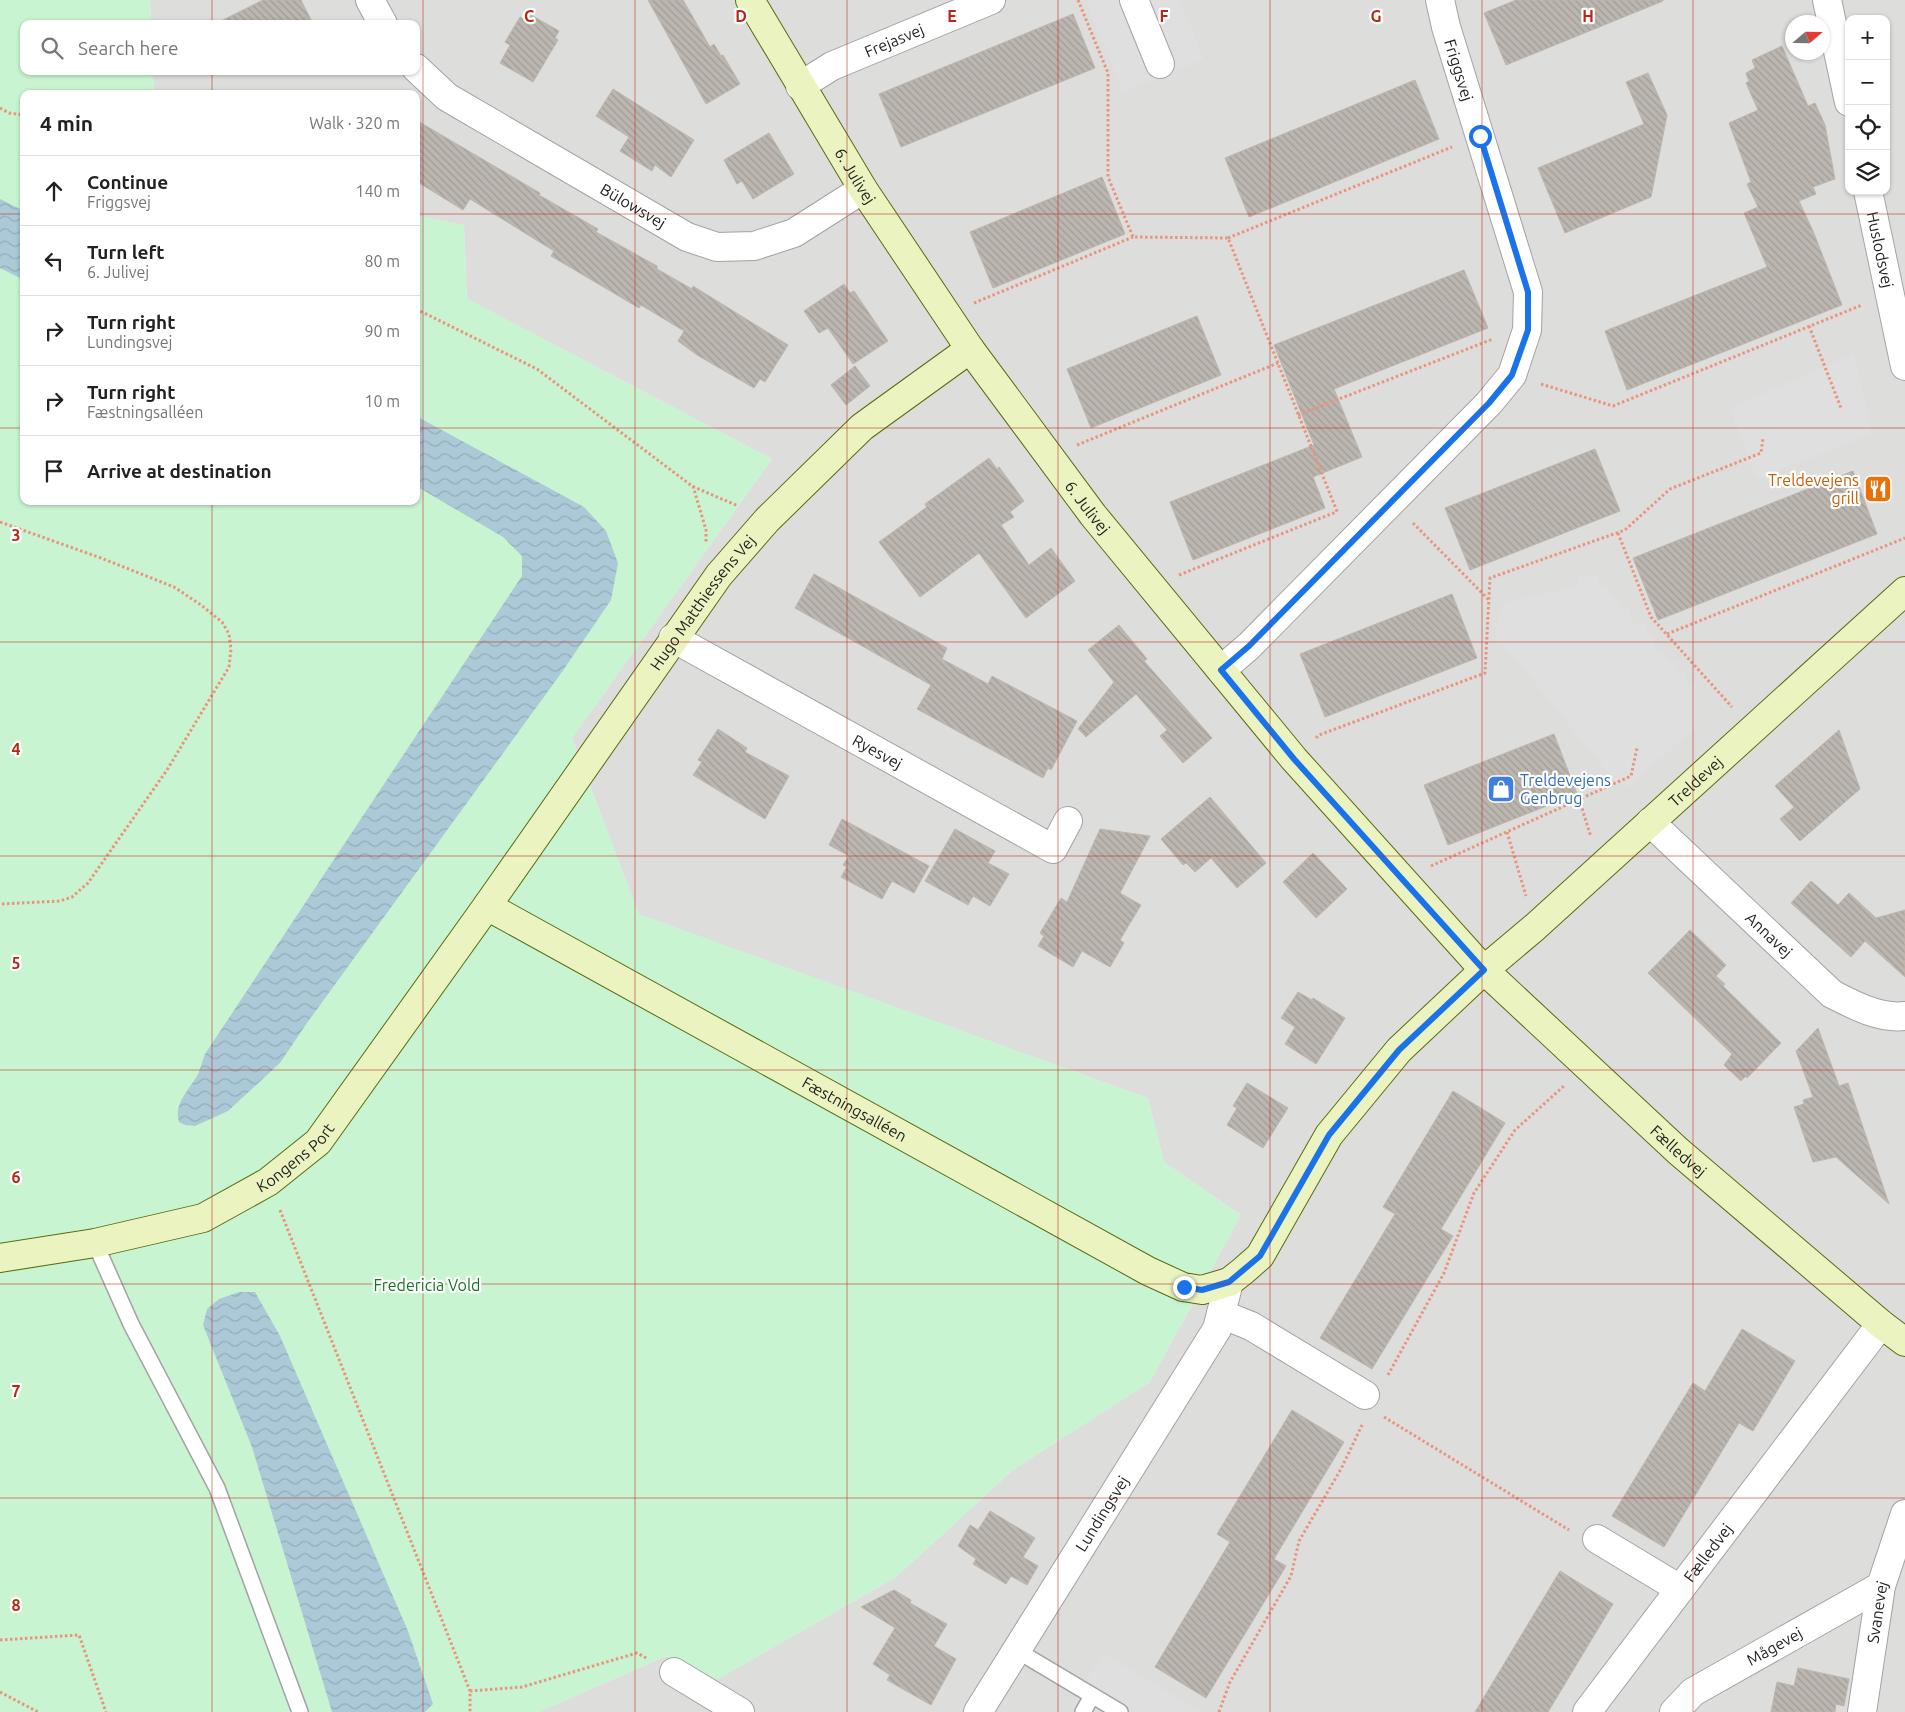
<!DOCTYPE html>
<html lang="en">
<head>
<meta charset="utf-8">
<style>
  body { margin:0; font-family:Ubuntu,sans-serif; background:#f6f6f6; color:#222 }
  .controls { position:absolute; right:15px; top:15px; display:grid; overflow:hidden; border-radius:10px; box-shadow:0 1px 4px #0004 }
  .controls button { width:45px; height:45px; display:grid; place-items:center; padding:0; border:0; border-bottom:1px solid #e0e0e0; background:#fff; color:#222; font:25px sans-serif }
  .compass { position:absolute; left:1785px; top:15px; width:45px; height:45px; border-radius:50%; background:#fff; box-shadow:0 1px 4px #0004; rotate:70deg }
  .stop { position:absolute; width:15px; height:15px; margin:-11px; border:4px solid #1a73e8; border-radius:50%; background:#fff }
  .stop.end { background:#1a73e8; border-color:#fff; box-shadow:0 1px 5px #0008 }
  .list { margin:0; padding:0; list-style:none }
  h2 { display:flex; justify-content:space-between; align-items:center; height:65px; margin:0; padding:0 20px; font-size:21px }
  h2 small { font-size:16px; font-weight:400; color:#767676 }
  .list li { display:grid; grid-template-columns:32px 1fr auto; gap:15px; align-items:center; box-sizing:border-box; height:70px; padding:0 20px; border-top:1px solid #e0e0e0 }
  .list b { display:block; font-size:19px; white-space:nowrap }
  .list p { margin:0; font-size:16px; white-space:nowrap; color:#767676 }
  .list em { font-size:16px; font-style:normal; color:#767676 }
  .icon { flex:none; width:28px; height:28px; fill:none; stroke:currentColor; stroke-width:2; stroke-linecap:round; stroke-linejoin:round }
  .map { position:relative; flex:none; width:1905px; height:1712px; overflow:hidden }
  .search { position:absolute; background:#fff; box-shadow:0 1px 4px #0004; left:20px; top:20px; width:400px; height:55px; display:flex; align-items:center; gap:12px; box-sizing:border-box; padding:0 18px; border-radius:10px; color:#767676; font-size:19px }
  .panel { position:absolute; background:#fff; box-shadow:0 1px 4px #0004; left:20px; top:90px; width:400px; height:415px; border-radius:10px }
  .map>svg:first-child { display:block }
</style>
</head>
<body>
<div class="map">
<svg width="1905" height="1712" viewBox="0 0 1905 1712">
  <defs>
    <pattern id="water-waves" width="16" height="10" patternUnits="userSpaceOnUse" patternTransform="scale(1.25)"><rect width="16" height="10" fill="#acc9d8"/><path d="M0 5q4-4 8 0t8 0" fill="none" stroke="#94acb9"/></pattern>
    <pattern id="building-back-hatch" width="6" height="6" patternUnits="userSpaceOnUse" patternTransform="scale(1.25)"><rect width="6" height="6" fill="#bcb6b0"/><path d="M-1 5l2 2M0 0l6 6M5-1l2 2" fill="none" stroke="#a19c97"/></pattern>
  </defs>
  <rect width="100%" height="100%" fill="#efede7"/>
  <!-- residential -->
  <path fill="#dddddc" fill-rule="evenodd" d="M150,0H1905V1712H539L666,1656L718,1679L896,1577L1013,1470L1150,1382L1241,1215L1164,1162L1148,1098L639,915L572,738L772,459L467,299L464,225L416,216V94H154L153,71H416V24H151ZM1849,19H1886V191H1849ZM1792,22H1822V52H1792Z"/>
  <!-- park -->
  <polygon fill="#c9f4d1" points="0,0 150,0 151,24 24,24 24,71 153,71 154,94 24,94 24,501 416,501 416,216 464,225 467,299 772,459 572,738 639,914 1148,1098 1164,1162 1241,1215 1150,1382 1013,1470 896,1577 718,1679 666,1656 539,1712 0,1712"/>
  <!-- parking -->
  <g fill="#dfdfdf">
    <polygon points="1085,0 1180,0 1204,59 1123,92"/>
    <polygon points="1854,354 1872,434 1756,479 1730,408"/>
    <polygon points="1598,575 1599,586 1608,585 1610,597 1620,599 1620,608 1630,609 1632,623 1647,625 1646,633 1655,636 1654,650 1665,652 1666,661 1677,662 1676,671 1685,671 1686,682 1695,686 1697,726 1630,786 1618,785 1495,634 1503,603 1577,586 1579,576"/>
    <polygon points="1103,1653 1201,1712 1086,1712 1073,1704"/>
  </g>
  <!-- water -->
  <g fill="url(#water-waves)">
    <polygon points="0,199 24,211 24,280 0,268"/>
    <path d="M416,416L584,507L606,531L618,563L611,600L562,672L307,1023L280,1063L228,1111L195,1126L185,1125L179,1122C173,1104 190,1089 198,1074C201,1068 202,1061 205,1054L522,576V556L503,537L416,486Z"/>
    <polygon points="239,1292 255,1292 280,1336 408,1631 433,1704 425,1712 332,1712 252,1447 203,1325 207,1309 219,1299"/>
  </g>
  <!-- building -->
  <g fill="url(#building-back-hatch)" stroke="#bfb6ab">
    <polygon points="263,0 301,0 313,24 215,24"/>
    <polygon points="648,0 683,0 710,47 714,44 721,56 723,55 740,84 706,104"/>
    <polygon points="1516,0 1663,0 1663,1 1506,65 1484,13"/>
    <polygon points="1073,14 1095,68 901,147 879,94"/>
    <polygon points="531,15 559,31 555,38 558,40 533,82 500,63 510,45 505,42 520,17 527,21"/>
    <polygon points="1782,46 1808,106 1815,103 1825,125 1835,179 1813,187 1816,194 1799,201 1813,231 1842,305 1627,390 1605,331 1767,267 1744,213 1758,207 1747,184 1751,182 1729,123 1758,110 1746,83 1749,81 1746,73 1755,68 1752,60"/>
    <polygon points="1648,73 1667,115 1651,197 1565,233 1538,168 1644,124 1626,82"/>
    <polygon points="1415,80 1439,139 1249,217 1225,158"/>
    <polygon points="613,89 694,140 671,177 655,165 652,171 620,151 629,137 596,116"/>
    <polygon points="416,120 540,193 539,195 598,229 596,232 657,266 657,269 692,289 693,286 788,345 765,382 760,379 754,388 697,355 678,341 684,331 641,305 639,308 551,256 554,251 470,199 463,210 416,181"/>
    <polygon points="769,133 794,174 753,199 742,181 737,184 724,160"/>
    <polygon points="1102,177 1125,234 993,288 970,232"/>
    <polygon points="1464,270 1488,328 1334,389 1362,457 1313,477 1325,508 1193,560 1170,502 1314,445 1274,345"/>
    <polygon points="844,284 850,293 854,291 888,341 853,364 828,328 819,333 804,311"/>
    <polygon points="1197,316 1221,375 1091,428 1067,369"/>
    <polygon points="855,366 870,386 846,405 831,385"/>
    <polygon points="1595,449 1620,511 1470,570 1445,508"/>
    <polygon points="989,458 997,469 999,467 1024,501 1010,512 1014,517 1001,525 1029,565 1051,548 1075,581 1026,618 979,553 920,597 879,542 927,507 925,504"/>
    <polygon points="1853,471 1877,534 1658,620 1633,558"/>
    <polygon points="814,574 947,648 942,659 988,684 992,676 1077,721 1051,770 1048,768 1043,778 917,709 931,685 795,608"/>
    <polygon points="1452,594 1477,658 1325,717 1300,654"/>
    <polygon points="1119,625 1147,659 1144,661 1212,738 1183,763 1160,736 1167,730 1136,694 1086,737 1078,729 1114,682 1088,650"/>
    <polygon points="718,729 747,748 745,752 789,776 765,819 693,775 702,762 698,760"/>
    <polygon points="1839,730 1860,789 1800,841 1780,819 1794,807 1775,786"/>
    <polygon points="1554,734 1577,794 1448,845 1424,785"/>
    <polygon points="1210,797 1266,863 1237,888 1211,858 1195,872 1186,863 1183,865 1161,839"/>
    <polygon points="842,819 929,866 914,893 892,881 882,899 841,877 847,867 843,865 849,856 829,845"/>
    <polygon points="955,829 995,851 988,863 1009,874 990,906 973,896 968,905 925,881"/>
    <polygon points="1100,829 1150,836 1120,893 1141,905 1120,940 1124,943 1110,967 1082,951 1073,967 1038,946 1044,936 1040,933 1061,898 1067,902"/>
    <polygon points="1313,853 1347,889 1316,918 1283,882"/>
    <polygon points="1811,881 1838,905 1849,893 1876,918 1905,910 1905,977 1865,941 1851,957 1791,903"/>
    <polygon points="1690,930 1726,965 1716,976 1725,984 1723,986 1781,1043 1747,1078 1746,1076 1741,1081 1724,1065 1732,1054 1648,973"/>
    <polygon points="1298,992 1312,1000 1313,998 1345,1018 1316,1064 1285,1044 1295,1027 1281,1018"/>
    <polygon points="1818,1028 1839,1086 1848,1083 1889,1204 1836,1157 1813,1162 1794,1107 1804,1104 1803,1100 1813,1097 1796,1051"/>
    <polygon points="1247,1083 1288,1108 1263,1148 1227,1125 1237,1108 1233,1106"/>
    <polygon points="1453,1091 1505,1123 1441,1229 1453,1236 1372,1369 1320,1338 1395,1214 1383,1207"/>
    <polygon points="1742,1329 1795,1361 1753,1431 1739,1423 1664,1547 1612,1516 1693,1383 1705,1391"/>
    <polygon points="1292,1410 1344,1442 1274,1559 1286,1566 1206,1698 1155,1667 1230,1542 1217,1534"/>
    <polygon points="990,1511 1035,1538 1023,1557 1038,1566 1027,1585 1011,1576 1006,1584 973,1564 976,1559 958,1546 970,1525 978,1530"/>
    <polygon points="1560,1571 1613,1604 1548,1712 1475,1712"/>
    <polygon points="894,1590 911,1600 910,1603 947,1624 934,1646 956,1659 931,1705 887,1680 890,1675 873,1664 895,1628 861,1607"/>
    <polygon points="1798,1668 1849,1679 1844,1706 1836,1704 1835,1712 1771,1712 1777,1682 1794,1686"/>
  </g>
  <g fill="none" stroke-linecap="round" stroke-linejoin="round">
    <!-- lane casing -->
    <g stroke="#a3a3a3" stroke-width="18">
      <g id="lane">
        <polyline points="95,1243 131,1324 217,1488 300,1712"/>
        <polyline points="1016,1650 1120,1712"/>
        <polyline points="1083,1712 1092,1696"/>
      </g>
    </g>
    <!-- street casing -->
    <g stroke="#a3a3a3" stroke-width="30">
      <g id="street">
        <polyline points="370,0 383,24"/>
        <polyline points="1134,0 1160,64"/>
        <polyline points="1827,0 1849,102"/>
        <path id="s1" d="M416,68L447,97L687,237L717,247L754,246L794,233L863,189"/>
        <path id="s2" d="M800,86L832,66L991,0"/>
        <path id="s3" d="M1868,191L1905,366"/>
        <path id="s4" d="M673,638L1053,849L1068,821"/>
        <polyline points="1221,670 1249,646 1489,403 1512,375 1527,330 1528,292 1446,27 1440,0"/>
        <path id="s5" d="M1650,822L1832,994C1854,1005 1879,1019 1905,1016"/>
        <polyline points="1221,1314 1251,1326 1365,1395"/>
        <polyline points="1597,1539 1680,1589"/>
        <polyline points="674,1672 740,1712"/>
        <path id="s6" d="M978,1712L1217,1329L1229,1282"/>
        <path id="s7" d="M1587,1712L1881,1324"/>
        <path id="s8" d="M1674,1712L1693,1692L1881,1586"/>
        <path id="s9" d="M1862,1712L1881,1586L1905,1514"/>
      </g>
    </g>
    <!-- secondary casing -->
    <g stroke="#586c11" stroke-width="30">
      <g id="secondary">
        <path id="s10" d="M750,0L863,189L970,349L1093,515L1294,759L1484,970L1678,1151L1881,1324L1905,1342"/>
        <path id="s11" d="M487,906L1148,1271L1183,1287L1202,1290L1229,1282L1243,1271L1260,1256L1329,1135L1399,1050L1484,970L1535,927L1905,591"/>
        <path id="s12" d="M0,1258L95,1243L203,1218L268,1182L318,1142L487,906L719,575L767,520L862,427L970,349"/>
      </g>
    </g>
    <!-- path -->
    <g stroke="#eb947c" stroke-width="3" stroke-dasharray="2.5 2.5" stroke-linecap="butt">
      <polyline points="1078,0 1108,73 1108,177 1133,237 1228,238 1338,514"/>
      <polyline points="0,108 9,113 24,115"/>
      <polyline points="1228,238 1452,147"/>
      <polyline points="974,303 1133,237"/>
      <polyline points="416,309 537,369 692,486 738,506"/>
      <polyline points="1809,326 1841,408"/>
      <polyline points="1541,384 1613,406 1862,305"/>
      <polyline points="1298,415 1493,339"/>
      <polyline points="1077,445 1278,363"/>
      <polyline points="693,486 706,530 706,543"/>
      <polyline points="0,522 101,558 174,587 201,605 222,622 229,634 231,649 229,667 167,770 88,883 72,897 60,901 0,904"/>
      <polyline points="1413,523 1489,600"/>
      <polyline points="1618,533 1651,617 1732,707"/>
      <polyline points="1179,575 1336,512"/>
      <polyline points="1667,634 1905,538"/>
      <polyline points="1316,738 1319,735 1485,673 1490,578 1625,530 1670,489 1761,453 1763,438"/>
      <polyline points="1579,799 1591,837"/>
      <polyline points="1507,832 1526,896"/>
      <polyline points="1431,866 1631,776 1637,748"/>
      <polyline points="280,1210 470,1691 470,1712"/>
      <polyline points="1388,1375 1444,1273 1474,1193 1515,1130 1564,1086"/>
      <polyline points="1384,1417 1569,1530"/>
      <polyline points="0,1640 79,1635 106,1712"/>
      <polyline points="470,1691 522,1687 637,1653 648,1659"/>
      <polyline points="0,1692 38,1712"/>
      <polyline points="1219,1712 1230,1682 1291,1576 1299,1541 1341,1469 1363,1423"/>
    </g>
    <!-- lane -->
    <use href="#lane" stroke="#fff" stroke-width="15"/>
    <!-- street -->
    <use href="#street" stroke="#fff" stroke-width="28"/>
    <!-- secondary -->
    <use href="#secondary" stroke="#ebf3c1" stroke-width="28"/>
  </g>
  <g fill="none" stroke-linecap="round" stroke-linejoin="round">
    <!-- route -->
    <polyline stroke="#1a73e8" stroke-width="6" points="1184,1287 1202,1290 1229,1282 1260,1256 1329,1135 1399,1050 1484,970 1294,759 1221,670 1249,646 1489,403 1512,375 1528,330 1528,292 1480,136"/>
  </g>
  <!-- grid -->
  <path fill="none" stroke="#b92816" stroke-width="1" stroke-opacity="0.55" d="M212,0V24M423,0V1712M635,0V1712M847,0V1712M1058,0V1712M1270,0V1712M1482,0V1712M1693,0V1712M212,71V94M0,214H24M416,214H1905M0,428H24M416,428H1905M212,501V1712M0,642H1905M0,856H1905M0,1070H1905M0,1284H1905M0,1498H1905"/>
  <!-- icons -->
  <defs>
    <g id="restaurant-square" transform="scale(1.4375)"><rect x="-9" y="-9" width="18" height="18" rx="4" fill="#e8710a" stroke="#fff"/><path d="M-5-6h1v4h1v-4h1v4h1v-4h1v5L-1.5 .5V6h-2V.5L-5-1ZM5-6V6H3V1.5H1.5Q1.5-4 5-6Z" fill="#fff"/></g>
    <g id="shop-square" transform="scale(1.4375)"><rect x="-9" y="-9" width="18" height="18" rx="4" fill="#3f7fe0" stroke="#fff"/><path d="M-5-2.5h2.3a2.7 3.5 0 0 1 5.4 0H5L5.5 6h-11ZM-1.5-2.5h3a1.5 2.3 0 0 0-3 0Z" fill="#fff"/></g>
  </defs>
  <g fill-rule="evenodd">
    <use href="#restaurant-square" x="1878" y="489"/>
    <use href="#shop-square" x="1501" y="789"/>
  </g>
  <g text-anchor="middle" stroke-width="4.5" stroke-linejoin="round" paint-order="stroke">
    <!-- street labels -->
    <g font-size="16" fill="#1f1f1f" stroke="#fff">
      <text dy="6" stroke="none"><textPath href="#s2" startOffset="105">Frejasvej</textPath></text>
      <text transform="translate(1459 70) rotate(73)" y="6">Friggsvej</text>
      <text dy="6" stroke="none"><textPath href="#s10" startOffset="205">6. Julivej</textPath></text>
      <text dy="6" stroke="none"><textPath href="#s1" startOffset="258">Bülowsvej</textPath></text>
      <text dy="6" stroke="none"><textPath href="#s3" startOffset="60">Huslodsvej</textPath></text>
      <text dy="6" stroke="none"><textPath href="#s10" startOffset="610">6. Julivej</textPath></text>
      <text dy="6" stroke="none"><textPath href="#s12" startOffset="1008">Hugo Matthiessens Vej</textPath></text>
      <text dy="6" stroke="none"><textPath href="#s4" startOffset="234">Ryesvej</textPath></text>
      <text dy="6" stroke="none"><textPath href="#s11" startOffset="1531">Treldevej</textPath></text>
      <text dy="6" stroke="none"><textPath href="#s5" startOffset="164">Annavej</textPath></text>
      <text dy="6" stroke="none"><textPath href="#s11" startOffset="420">Fæstningsalléen</textPath></text>
      <text dy="6" stroke="none"><textPath href="#s10" startOffset="1485">Fælledvej</textPath></text>
      <text dy="6" stroke="none"><textPath href="#s12" startOffset="318">Kongens Port</textPath></text>
      <text dy="6" stroke="none"><textPath href="#s6" startOffset="234">Lundingsvej</textPath></text>
      <text dy="6" stroke="none"><textPath href="#s7" startOffset="200">Fælledvej</textPath></text>
      <text dy="6" stroke="none"><textPath href="#s9" startOffset="101">Svanevej</textPath></text>
      <text dy="6" stroke="none"><textPath href="#s8" startOffset="121">Mågevej</textPath></text>
    </g>
    <!-- food labels -->
    <g font-size="16" fill="#c56008" stroke="#fff" text-anchor="end">
      <text x="1859" y="486">Treldevejens<tspan x="1859" dy="18">grill</tspan></text>
    </g>
    <!-- shop labels -->
    <g font-size="16" fill="#366cbe" stroke="#fff" text-anchor="start">
      <text x="1520" y="786">Treldevejens<tspan x="1520" dy="18">Genbrug</tspan></text>
    </g>
    <!-- park labels -->
    <g font-size="16" fill="#187329" stroke="#fff">
      <text x="427" y="1291">Fredericia Vold</text>
    </g>
  </g>
  <g font-size="16" text-anchor="middle" font-weight="bold" fill="#b92816" stroke="#fff" stroke-width="4.5" stroke-linejoin="round" paint-order="stroke">
    <text x="529" y="22">C</text>
    <text x="741" y="22">D</text>
    <text x="952" y="22">E</text>
    <text x="1164" y="22">F</text>
    <text x="1376" y="22">G</text>
    <text x="1588" y="22">H</text>
    <text x="16" y="541">3</text>
    <text x="16" y="755">4</text>
    <text x="16" y="969">5</text>
    <text x="16" y="1183">6</text>
    <text x="16" y="1397">7</text>
    <text x="16" y="1611">8</text>
  </g>
</svg>
<div class="controls">
<button>+</button>
<button>−</button>
<button><svg class="icon" aria-label="locate" viewBox="0 0 24 24"><circle cx="12" cy="12" r="6"/><path d="M12 2v4M12 18v4M2 12h4M18 12h4"/></svg></button>
<button><svg class="icon" aria-label="layers" viewBox="0 0 24 24"><path d="M12 4l9 5-9 5-9-5zM3 14l9 5 9-5"/></svg></button>
</div>
<svg class="compass" viewBox="-18 -18 36 36"><path d="M0-13l5 13h-10z" fill="#e53935"/><path d="M0 13l5-13h-10z" fill="#767676"/></svg>
<div class="stop" style="left:1480px;top:136px"></div>
<div class="stop end" style="left:1184px;top:1287px"></div>
<div class="search"><svg class="icon" aria-label="search" viewBox="0 0 24 24"><circle cx="10" cy="10" r="6"/><path d="M15 15l6 6"/></svg>Search here</div>
<section class="panel">
<h2>4 min<small>Walk · 320 m</small></h2>
<ul class="list">
<li><svg class="icon" aria-label="ahead" viewBox="0 0 24 24"><path d="M12 20V5M6 11l6-6 6 6"/></svg><div><b>Continue</b><p>Friggsvej</p></div><em>140 m</em></li>
<li><svg class="icon" aria-label="left" viewBox="0 0 24 24"><path d="M17 20v-9H6M10 6l-5 5 5 5"/></svg><div><b>Turn left</b><p>6. Julivej</p></div><em>80 m</em></li>
<li><svg class="icon" aria-label="right" viewBox="0 0 24 24"><path d="M7 20v-9h11M14 6l5 5-5 5"/></svg><div><b>Turn right</b><p>Lundingsvej</p></div><em>90 m</em></li>
<li><svg class="icon" aria-label="right" viewBox="0 0 24 24"><path d="M7 20v-9h11M14 6l5 5-5 5"/></svg><div><b>Turn right</b><p>Fæstningsalléen</p></div><em>10 m</em></li>
<li><svg class="icon" aria-label="arrive" viewBox="0 0 24 24"><path d="M6 21V4h12l-3 4 3 4H6"/></svg><div><b>Arrive at destination</b></div></li>
</ul>
</section>
</div>
</body>
</html>
